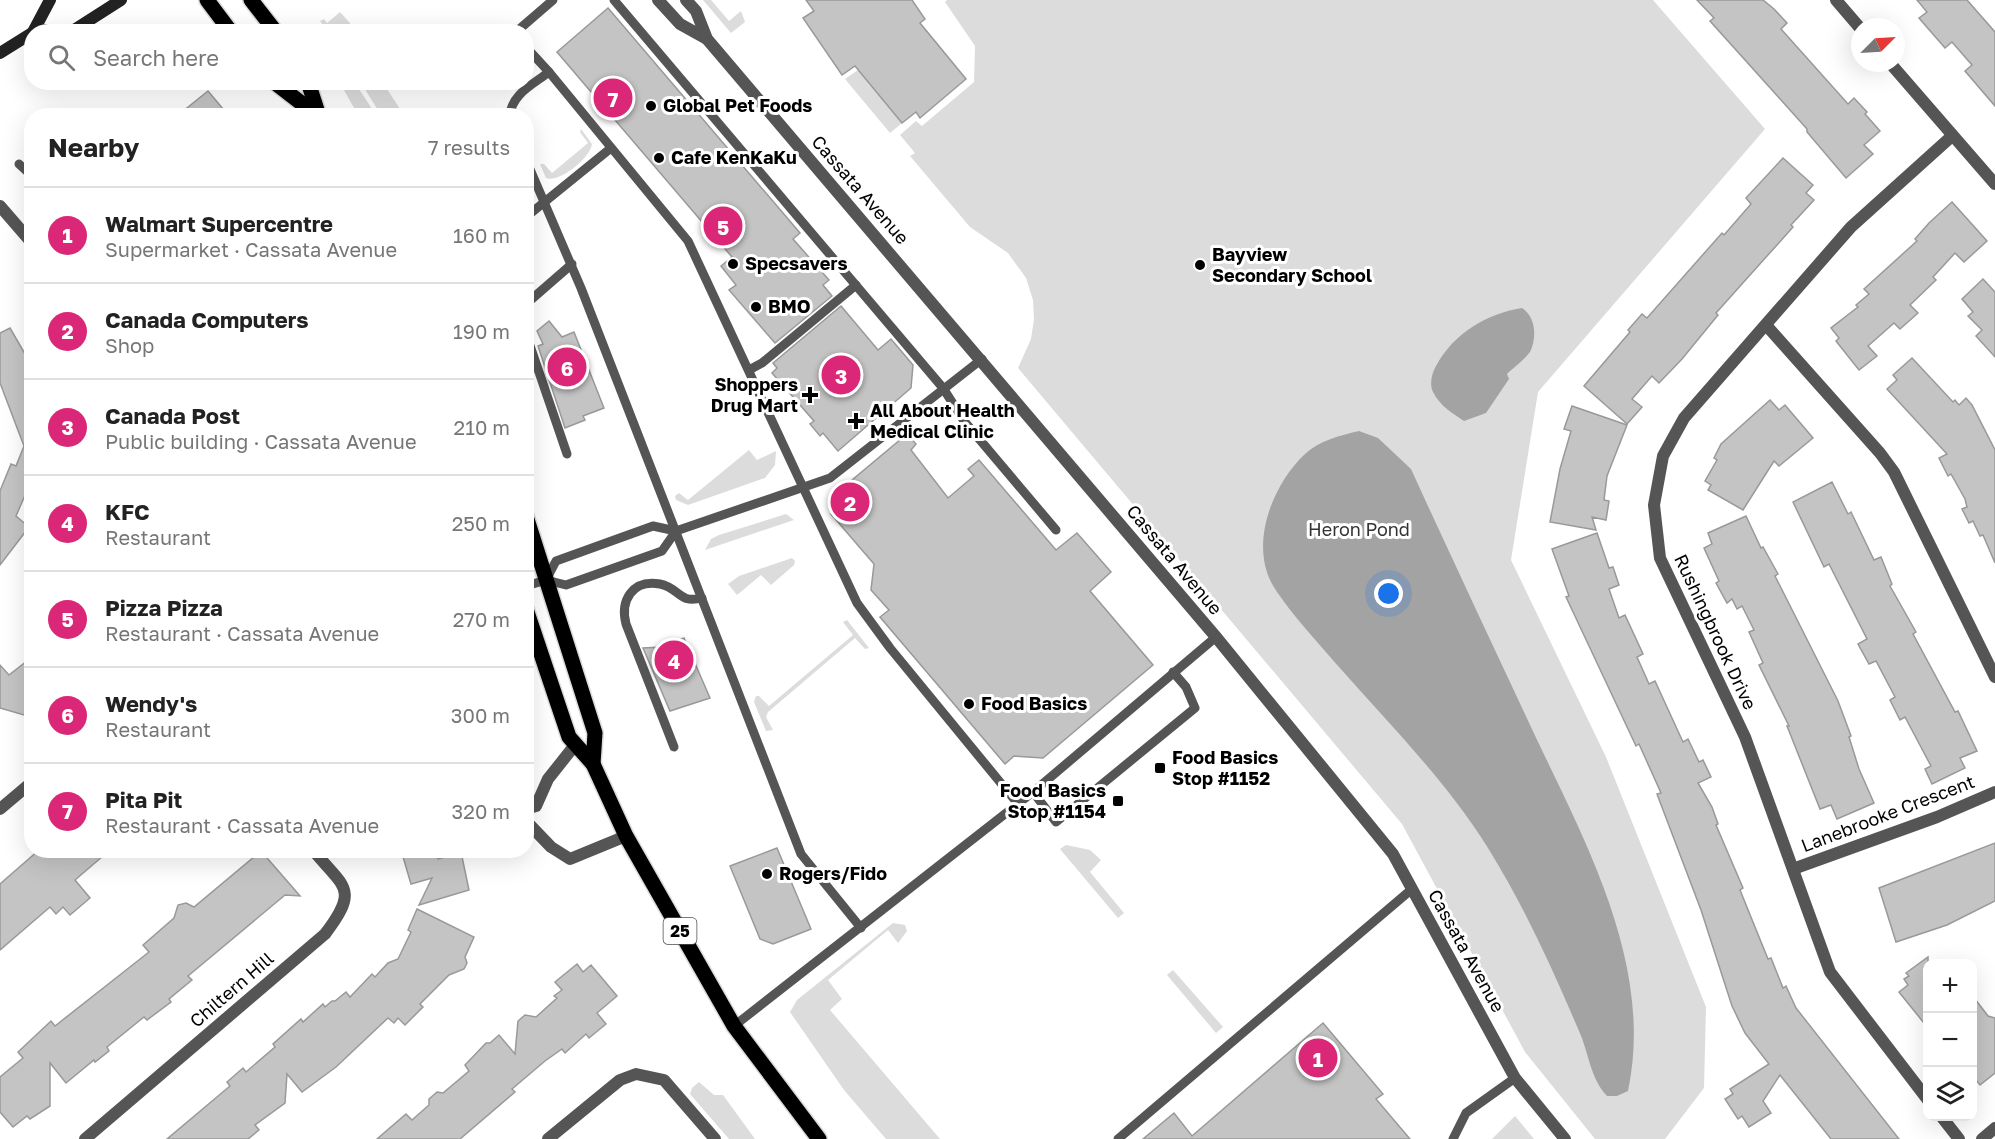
<!DOCTYPE html>
<html lang="en">
<head>
<meta charset="utf-8">
<style>
  body { margin:0; font-family:"Golos Text",sans-serif; background:#f2f2f2; color:#222 }
  .controls { position:absolute; right:18px; bottom:18px; display:grid; overflow:hidden; border-radius:12px; box-shadow:0 6px 24px #0002 }
  .controls button { width:54px; height:54px; display:grid; place-items:center; padding:0; border:0; border-bottom:2px solid #e0e0e0; background:#fff; color:#222; font:30px sans-serif }
  .compass { position:absolute; left:1851px; top:18px; width:54px; height:54px; border-radius:50%; background:#fff; box-shadow:0 6px 24px #0002; rotate:66deg }
  .you { position:absolute; left:1389px; top:594px; width:21px; height:21px; margin:-15px; border:4px solid #fff; border-radius:50%; background:#1a73e8; box-shadow:0 0 0 9px #1a73e833 }
  .badge { display:grid; place-items:center; width:39px; height:39px; border-radius:50%; background:#db2777; color:#fff; font-size:20px; font-weight:700 }
  .pin { position:absolute; translate:-50% -50%; border:3px solid #fff; box-shadow:0 2px 6px #0006 }
  .list { margin:0; padding:0; list-style:none }
  h2 { display:flex; justify-content:space-between; align-items:center; height:78px; margin:0; padding:0 24px; font-size:26px }
  h2 small { font-size:20px; font-weight:400; color:#767676 }
  .list li { display:grid; grid-template-columns:39px 1fr auto; gap:18px; align-items:center; box-sizing:border-box; height:96px; padding:0 24px; border-top:2px solid #e0e0e0 }
  .list b { display:block; font-size:22px; white-space:nowrap }
  .list p { margin:0; font-size:20px; white-space:nowrap; color:#767676 }
  .list em { font-size:20px; font-style:normal; color:#767676 }
  .icon { flex:none; width:33px; height:33px; fill:none; stroke:currentColor; stroke-width:2; stroke-linecap:round; stroke-linejoin:round }
  .map { position:relative; flex:none; width:1995px; height:1139px; overflow:hidden }
  .search { position:absolute; background:#fff; box-shadow:0 6px 24px #0002; left:24px; top:24px; width:510px; height:66px; display:flex; align-items:center; gap:15px; box-sizing:border-box; padding:0 21px; border-radius:24px; color:#767676; font-size:22px }
  .panel { position:absolute; background:#fff; box-shadow:0 6px 24px #0002; left:24px; top:108px; width:510px; height:750px; border-radius:24px }
  .map>svg:first-child { display:block }
</style>
</head>
<body>
<div class="map">
<svg width="1995" height="1139" viewBox="0 0 1995 1139">
  <rect width="100%" height="100%" fill="#fff"/>
  <!-- green -->
  <g fill="#dcdcdc">
    <polygon points="703,0 711,0 729,21 741,11 745,22 731,33"/>
    <polygon points="947,0 1653,0 1765,129 1538,392 1511,560 1606,757 1706,1007 1704,1088 1665,1139 1595,1139 1525,1052 1402,824 1018,368 1031,339 1034,319 1033,300 1026,278 1008,253 970,227 910,156 915,153 900,135 916,121 922,126 974,82 975,46 945,2"/>
    <polygon points="340,12 350,23 351,31 327,31 320,21 324,19 327,23"/>
    <polygon points="858,70 902,123 890,133 845,79"/>
    <polygon points="340,83 355,83 376,115 358,115"/>
    <polygon points="361,83 383,83 404,115 381,115"/>
    <path d="M581,129L592,144C590,158 560,183 546,178L540,164H544L552,173L588,143L580,132Z"/>
    <polygon points="749,450 757,460 776,451 775,465 765,478 688,505 676,500 675,496 679,493 688,500"/>
    <polygon points="786,514 794,520 705,550 711,539 719,535"/>
    <polygon points="792,558 795,561 794,565 771,585 761,575 737,595 728,584 739,576"/>
    <polygon points="847,620 869,648 865,649 855,638 768,712 766,717 773,730 766,731 754,702 756,696 759,696 769,706 853,635 843,622"/>
    <polygon points="1066,845 1090,850 1101,860 1090,872 1124,913 1118,918 1060,849"/>
    <polygon points="893,923 905,925 907,931 898,943 888,930 828,980 842,999 830,1010 940,1139 886,1139 844,1090 790,1012 797,1000"/>
    <polygon points="1173,970 1223,1027 1216,1033 1167,975"/>
    <polygon points="699,1082 714,1095 723,1095 755,1139 729,1139 690,1094 692,1088"/>
    <polygon points="1515,1116 1534,1139 1492,1139"/>
  </g>
  <!-- water -->
  <g fill="#a3a3a3">
    <path d="M1522,308C1535,316 1537,335 1531,350C1527,358 1514,367 1507,374L1509,379L1486,413L1464,421C1452,413 1440,406 1433,392C1429,384 1432,373 1436,366C1454,333 1486,314 1522,308Z"/>
    <path d="M1359,431L1378,438L1411,469C1448,550 1486,631 1524,712C1577,828 1656,958 1628,1091L1617,1096H1607C1590,1078 1589,1053 1579,1031C1552,968 1524,906 1488,848C1447,782 1390,725 1339,667C1320,645 1284,606 1271,582C1250,540 1274,483 1305,454C1320,440 1339,436 1359,431Z"/>
  </g>
  <!-- building -->
  <g fill="#c4c4c4" stroke="#999" stroke-width="1.5">
    <polygon points="806,0 912,0 925,19 920,23 966,79 920,118 916,112 902,123 855,66 842,75 803,18 814,11"/>
    <polygon points="1697,0 1763,0 1774,9 1787,23 1781,29 1848,104 1854,98 1867,112 1865,114 1880,131 1864,145 1873,154 1846,178 1807,132 1807,129 1710,21 1714,18"/>
    <polygon points="1917,0 1967,0 1995,32 1995,106 1965,71 1972,65 1952,42 1945,48 1919,18 1927,12"/>
    <polygon points="608,8 800,233 793,239 829,280 823,285 832,296 775,343 729,290 736,285 721,266 732,257 557,52"/>
    <polygon points="208,91 223,109 215,116 177,116"/>
    <polygon points="1783,158 1813,185 1806,193 1814,200 1791,225 1793,227 1716,313 1718,315 1682,359 1659,383 1652,376 1632,399 1642,407 1627,424 1584,386 1630,332 1628,330 1642,314 1647,318 1722,233 1724,235 1751,204 1746,198"/>
    <polygon points="1952,202 1987,241 1964,262 1955,253 1933,277 1936,280 1910,305 1918,313 1900,329 1894,323 1868,346 1877,356 1859,370 1836,341 1839,338 1831,328 1858,307 1856,305 1869,294 1864,289 1917,241 1915,239 1929,223"/>
    <polygon points="1983,279 1995,292 1995,357 1976,336 1982,330 1968,316 1973,312 1962,299"/>
    <polygon points="841,306 878,350 891,339 913,365 911,388 838,451 823,433 820,436 810,424 814,421 772,373 777,368 773,363"/>
    <polygon points="549,321 562,337 574,332 604,408 583,416 585,420 565,428 538,346 543,344 537,331"/>
    <polygon points="10,328 32,366 32,496 26,493 16,516 29,527 0,565 0,491 11,464 16,466 24,446 0,383 0,333"/>
    <polygon points="1912,358 1953,402 1955,400 1959,405 1966,398 1972,405 1995,450 1995,563 1983,535 1980,536 1973,521 1969,523 1962,509 1967,507 1965,499 1951,474 1948,476 1939,458 1947,454 1887,389 1897,380 1893,375"/>
    <polygon points="1770,400 1779,410 1785,405 1813,438 1779,466 1774,461 1743,510 1708,490 1711,485 1705,481 1717,460 1714,458 1721,444"/>
    <polygon points="1572,406 1627,425 1607,476 1604,500 1609,501 1606,520 1592,517 1596,530 1550,522 1560,469 1571,431 1564,429"/>
    <polygon points="907,434 916,444 911,450 948,498 974,476 968,469 979,460 1056,550 1077,533 1111,572 1090,591 1153,665 1043,758 1014,756 1005,764 880,617 889,610 871,590 874,564 831,514 833,496"/>
    <polygon points="1832,482 1848,514 1851,512 1874,560 1881,557 1892,584 1890,586 1916,632 1913,634 1955,712 1958,711 1977,751 1960,758 1965,768 1932,784 1925,769 1931,766 1905,717 1900,720 1890,700 1895,697 1876,661 1869,664 1858,644 1867,639 1829,564 1824,567 1793,502"/>
    <polygon points="1746,516 1761,548 1763,547 1778,574 1775,576 1838,701 1851,736 1849,737 1859,769 1874,803 1837,819 1831,805 1820,809 1787,726 1789,726 1759,665 1763,663 1749,632 1754,630 1742,606 1737,609 1732,599 1727,603 1716,583 1719,581 1704,548 1712,544 1708,533"/>
    <polygon points="1597,533 1609,568 1613,567 1619,585 1609,589 1619,618 1625,615 1643,654 1637,657 1649,684 1655,681 1683,742 1688,739 1699,762 1703,760 1711,777 1698,783 1712,807 1718,824 1716,825 1743,888 1740,890 1768,959 1771,958 1783,988 1786,986 1796,1008 1899,1139 1831,1139 1780,1075 1763,1101 1771,1113 1749,1127 1742,1116 1738,1119 1725,1099 1733,1094 1730,1089 1769,1064 1745,1033 1732,1006 1701,910 1657,794 1661,793 1639,744 1636,746 1566,597 1569,596 1552,549"/>
    <polygon points="684,638 710,698 670,711 643,648 663,647"/>
    <polygon points="32,657 32,709 24,715 0,708 0,665 9,675"/>
    <polygon points="1995,843 1995,901 1947,925 1896,942 1879,888"/>
    <polygon points="777,848 811,929 773,944 760,939 730,866"/>
    <polygon points="39,850 110,850 75,880 90,898 70,915 63,907 56,914 50,907 0,950 0,884"/>
    <polygon points="401,850 436,850 438,859 461,852 469,890 419,905 432,878 411,884"/>
    <polygon points="261,851 300,896 285,895 188,976 192,980 169,999 171,1002 147,1020 144,1017 107,1047 109,1051 95,1062 94,1060 66,1083 50,1063 50,1106 30,1119 27,1116 13,1127 0,1112 0,1077 23,1058 18,1052 51,1021 55,1026 149,952 143,945 174,918 178,905 186,903 194,907"/>
    <polygon points="417,909 474,937 465,957 467,963 464,969 449,975 420,1004 423,1007 405,1025 398,1018 394,1023 388,1018 336,1067 302,1092 287,1074 285,1103 255,1125 259,1130 248,1139 167,1139 230,1086 227,1082 243,1068 246,1072 275,1047 273,1044 301,1019 303,1022 323,1004 325,1007 332,1001 335,1001 346,992 350,997 372,974 375,977 388,963 398,959 411,932 408,930"/>
    <polygon points="1928,957 1928,1028 1899,992 1908,985 1904,979 1909,976 1906,973"/>
    <polygon points="577,964 583,972 591,965 617,996 597,1013 606,1024 589,1038 586,1034 565,1053 562,1049 545,1061 512,1089 515,1092 460,1139 377,1139 406,1114 412,1120 429,1105 429,1099 437,1092 443,1093 469,1071 465,1065 486,1043 490,1043 499,1035 515,1054 518,1021 525,1015 536,1017 557,998 554,996 562,990 555,982"/>
    <polygon points="1972,995 1988,1016 1995,1018 1995,1073 1980,1085 1972,1075"/>
    <polygon points="1323,1023 1383,1094 1376,1099 1410,1139 1143,1139 1174,1113 1192,1136"/>
  </g>
  <g fill="none" stroke-linecap="round" stroke-linejoin="round">
    <!-- primary casing -->
    <g stroke="#dbdbdb" stroke-width="18">
      <g id="primary">
        <polyline points="207,0 231,32"/>
        <polyline points="251,0 276,32"/>
        <polyline points="274,82 318,116"/>
        <polyline points="308,82 319,116"/>
        <polyline points="526,516 595,733 593,764"/>
        <polyline points="526,609 569,737 593,764 626,836 734,1026 819,1139"/>
      </g>
    </g>
    <!-- service -->
    <g stroke="#555" stroke-width="9">
      <polyline points="614,0 943,388 964,421 1056,530"/>
      <polyline points="516,32 553,0"/>
      <polyline points="549,72 688,241 857,603 890,648 1018,804"/>
      <path d="M510,116C511,94 534,84 549,72L526,47"/>
      <polyline points="526,160 581,288 801,854 861,928"/>
      <polyline points="19,164 32,176"/>
      <polyline points="526,217 611,148"/>
      <polyline points="526,304 572,264"/>
      <polyline points="526,334 567,454"/>
      <polyline points="749,370 762,363 856,285"/>
      <polyline points="546,580 556,561 653,526 676,531 830,478 982,359"/>
      <polyline points="526,586 546,580 566,585 662,551 676,531"/>
      <path d="M674,747L626,624C620,601 632,579 660,584C680,588 678,604 702,598"/>
      <polyline points="1033,792 1056,822 1195,708 1186,687 1173,672"/>
      <polyline points="734,1026 1033,792 1216,637"/>
      <polyline points="1118,1139 1412,889"/>
      <polyline points="1453,1139 1466,1113 1515,1078"/>
    </g>
    <!-- minor -->
    <g stroke="#555" stroke-width="12">
      <polyline points="658,0 680,24 707,39"/>
      <polyline points="686,0 696,11 707,39 1216,637 1393,854 1515,1078 1565,1139"/>
      <polyline points="1836,0 1860,28"/>
      <polyline points="1890,63 1995,184"/>
      <polyline points="0,206 32,243"/>
      <polyline points="1766,325 1880,453 1894,472 1995,677"/>
      <polyline points="0,809 32,782"/>
      <polyline points="526,809 536,806 548,779 575,745"/>
      <polyline points="526,821 551,847 570,859 626,836"/>
      <polyline points="1793,869 1937,817 1995,792"/>
      <polyline points="1928,1100 1830,972 1745,737 1660,558 1654,505 1663,456 1684,418 1851,227 1952,136"/>
      <polyline points="1941,1116 1959,1139"/>
      <path d="M85,1139L325,934C360,888 344,888 313,850"/>
      <polyline points="548,1139 620,1080 636,1074 664,1080 715,1139"/>
    </g>
    <!-- tertiary -->
    <polyline stroke="#555" stroke-width="12" points="1982,1139 1995,1128"/>
    <!-- secondary -->
    <g stroke="#222" stroke-width="12">
      <polyline points="36,30 74,30 121,0"/>
      <polyline points="33,32 50,0"/>
      <polyline points="0,53 32,33"/>
    </g>
    <!-- primary -->
    <use href="#primary" stroke="#000" stroke-width="15"/>
  </g>
  <!-- markers -->
  <g fill="#000" stroke="#fff" stroke-width="2">
    <circle cx="651" cy="106" r="6"/>
    <circle cx="659" cy="158" r="6"/>
    <circle cx="733" cy="264" r="6"/>
    <circle cx="1200" cy="265" r="6"/>
    <circle cx="756" cy="307" r="6"/>
    <path d="M807 386h6v6h6v6h-6v6h-6v-6h-6v-6h6z"/>
    <path d="M853 412h6v6h6v6h-6v6h-6v-6h-6v-6h6z"/>
    <circle cx="969" cy="704" r="6"/>
    <rect x="1154" y="762" width="12" height="12" rx="3"/>
    <rect x="1112" y="795" width="12" height="12" rx="3"/>
    <circle cx="767" cy="874" r="6"/>
  </g>
  <g text-anchor="middle" stroke-width="6" stroke-linejoin="round" paint-order="stroke">
    <!-- shield labels -->
    <rect fill="#fff" stroke="#4c4c4c" stroke-width="1.5" x="663.5" y="918" width="33" height="26" rx="4.5"/>
    <g font-size="16" font-weight="bold" fill="#000">
      <text x="680" y="937">25</text>
    </g>
    <!-- poi labels -->
    <g font-size="18" font-weight="bold" fill="#000" stroke="#fff" text-anchor="start">
      <text x="663" y="112">Global Pet Foods</text>
      <text x="671" y="164">Cafe KenKaKu</text>
      <text x="1212" y="261">Bayview<tspan x="1212" dy="21">Secondary School</tspan></text>
      <text x="745" y="270">Specsavers</text>
      <text x="768" y="313">BMO</text>
      <text x="798" y="391" text-anchor="end">Shoppers<tspan x="798" dy="21">Drug Mart</tspan></text>
      <text x="870" y="417">All About Health<tspan x="870" dy="21">Medical Clinic</tspan></text>
      <text x="981" y="710">Food Basics</text>
      <text x="1172" y="764">Food Basics<tspan x="1172" dy="21">Stop #1152</tspan></text>
      <text x="1106" y="797" text-anchor="end">Food Basics<tspan x="1106" dy="21">Stop #1154</tspan></text>
      <text x="779" y="880">Rogers/Fido</text>
    </g>
    <!-- street labels -->
    <g font-size="18" fill="#000" stroke="#fff">
      <text transform="translate(860 190) rotate(49)" y="6">Cassata Avenue</text>
      <text transform="translate(1174 560) rotate(50)" y="6">Cassata Avenue</text>
      <text transform="translate(1715 632) rotate(65)" y="6">Rushingbrook Drive</text>
      <text transform="translate(1888 814) rotate(-21)" y="6">Lanebrooke Crescent</text>
      <text transform="translate(1466 951) rotate(61)" y="6">Cassata Avenue</text>
      <text transform="translate(232 990) rotate(-41)" y="6">Chiltern Hill</text>
    </g>
    <!-- park labels -->
    <g font-size="18" fill="#333" stroke="#fff">
      <text x="1359" y="536">Heron Pond</text>
    </g>
  </g>
</svg>
<div class="controls">
<button>+</button>
<button>−</button>
<button><svg class="icon" aria-label="layers" viewBox="0 0 24 24"><path d="M12 4l9 5-9 5-9-5zM3 14l9 5 9-5"/></svg></button>
</div>
<svg class="compass" viewBox="-18 -18 36 36"><path d="M0-13l5 13h-10z" fill="#e53935"/><path d="M0 13l5-13h-10z" fill="#767676"/></svg>
<div class="you"></div>
<div class="pin badge" style="left:1318px;top:1058px">1</div>
<div class="pin badge" style="left:850px;top:502px">2</div>
<div class="pin badge" style="left:841px;top:375px">3</div>
<div class="pin badge" style="left:674px;top:660px">4</div>
<div class="pin badge" style="left:723px;top:226px">5</div>
<div class="pin badge" style="left:567px;top:367px">6</div>
<div class="pin badge" style="left:613px;top:98px">7</div>
<div class="search"><svg class="icon" aria-label="search" viewBox="0 0 24 24"><circle cx="10" cy="10" r="6"/><path d="M15 15l6 6"/></svg>Search here</div>
<section class="panel">
<h2>Nearby<small>7 results</small></h2>
<ul class="list">
<li><span class="badge">1</span><div><b>Walmart Supercentre</b><p>Supermarket · Cassata Avenue</p></div><em>160 m</em></li>
<li><span class="badge">2</span><div><b>Canada Computers</b><p>Shop</p></div><em>190 m</em></li>
<li><span class="badge">3</span><div><b>Canada Post</b><p>Public building · Cassata Avenue</p></div><em>210 m</em></li>
<li><span class="badge">4</span><div><b>KFC</b><p>Restaurant</p></div><em>250 m</em></li>
<li><span class="badge">5</span><div><b>Pizza Pizza</b><p>Restaurant · Cassata Avenue</p></div><em>270 m</em></li>
<li><span class="badge">6</span><div><b>Wendy's</b><p>Restaurant</p></div><em>300 m</em></li>
<li><span class="badge">7</span><div><b>Pita Pit</b><p>Restaurant · Cassata Avenue</p></div><em>320 m</em></li>
</ul>
</section>
</div>
</body>
</html>
